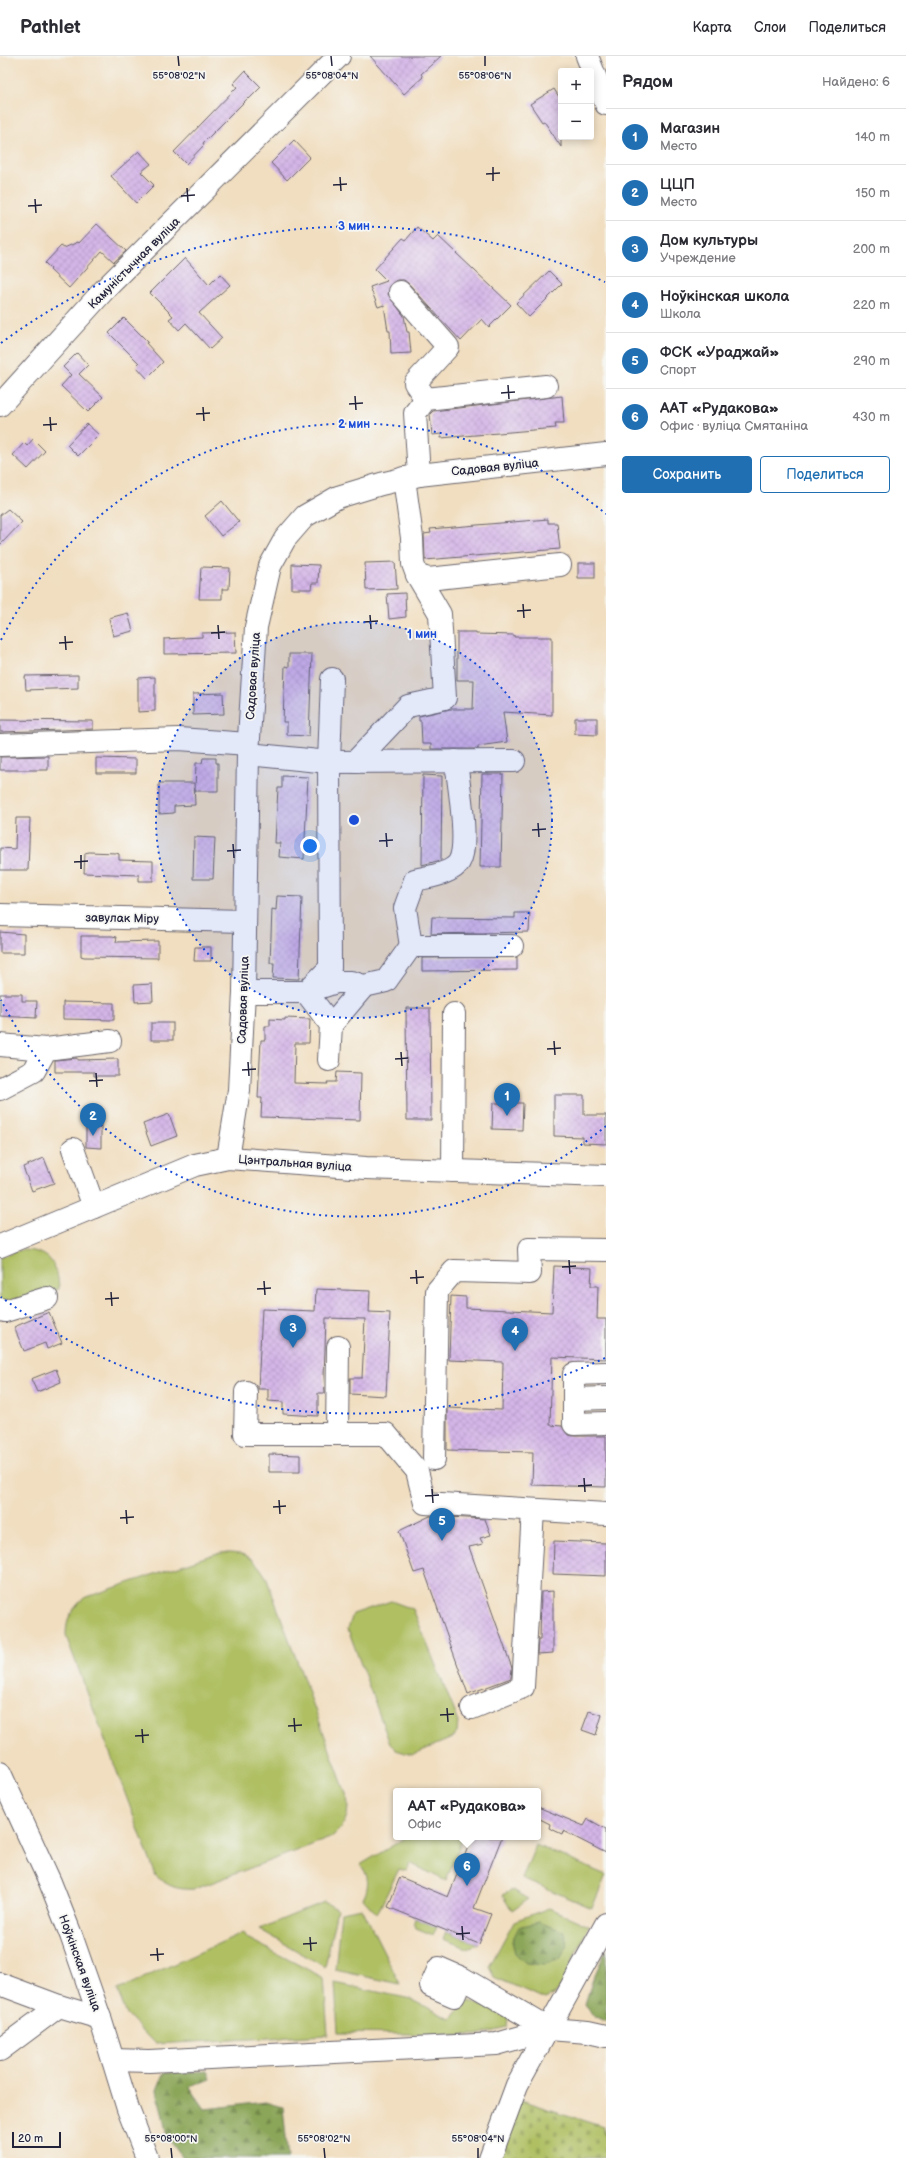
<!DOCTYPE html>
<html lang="ru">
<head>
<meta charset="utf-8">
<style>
  body { margin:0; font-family:"Balsamiq Sans",sans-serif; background:#f2f2f3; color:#2b2b33 }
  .controls { position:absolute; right:12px; top:12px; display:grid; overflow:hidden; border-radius:4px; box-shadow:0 2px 10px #0003 }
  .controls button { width:36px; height:36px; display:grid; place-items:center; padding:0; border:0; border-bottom:1px solid #e1e1e2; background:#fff; color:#2b2b33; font:20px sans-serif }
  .scale { position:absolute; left:12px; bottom:10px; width:49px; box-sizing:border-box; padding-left:4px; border:2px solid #22223b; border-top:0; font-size:11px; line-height:14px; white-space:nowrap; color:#22223b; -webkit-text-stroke:3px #f6f6f2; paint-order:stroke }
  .you { position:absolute; left:310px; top:790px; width:14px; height:14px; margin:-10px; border:3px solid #fff; border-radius:50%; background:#1a73e8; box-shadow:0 0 0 6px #1a73e833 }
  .badge { display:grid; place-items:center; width:26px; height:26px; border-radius:50%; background:#1f6fb2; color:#fff; font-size:13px; font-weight:700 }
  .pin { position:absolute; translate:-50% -33px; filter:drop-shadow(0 1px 2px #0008) }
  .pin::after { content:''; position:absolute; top:21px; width:14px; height:12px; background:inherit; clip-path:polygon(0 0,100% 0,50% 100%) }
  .popup { position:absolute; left:393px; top:1732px; width:148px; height:52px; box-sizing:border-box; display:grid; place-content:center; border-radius:4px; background:#fff; filter:drop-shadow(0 1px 3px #0005); font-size:13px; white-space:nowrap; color:#7c7c81 }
  .popup b { font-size:15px; color:#2b2b33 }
  .popup::after { content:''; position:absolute; left:50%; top:100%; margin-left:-8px; border:8px solid transparent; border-top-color:#fff }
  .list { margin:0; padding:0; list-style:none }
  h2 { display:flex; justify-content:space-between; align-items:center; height:52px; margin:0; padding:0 16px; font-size:17px }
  h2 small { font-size:13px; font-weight:400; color:#7c7c81 }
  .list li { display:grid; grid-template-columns:26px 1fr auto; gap:12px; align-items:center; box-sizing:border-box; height:56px; padding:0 16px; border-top:1px solid #e1e1e2 }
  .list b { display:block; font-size:15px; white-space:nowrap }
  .list p { margin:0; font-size:13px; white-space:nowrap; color:#7c7c81 }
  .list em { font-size:13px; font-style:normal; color:#7c7c81 }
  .actions { display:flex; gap:8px; padding:12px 16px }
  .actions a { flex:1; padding:9px 0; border:1px solid #1f6fb2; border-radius:4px; text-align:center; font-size:14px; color:#1f6fb2 }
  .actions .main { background:#1f6fb2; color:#fff }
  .map { position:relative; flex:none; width:606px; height:2102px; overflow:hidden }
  header { display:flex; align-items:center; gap:24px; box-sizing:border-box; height:56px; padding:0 20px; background:#fff; border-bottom:1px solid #e1e1e2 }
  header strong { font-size:19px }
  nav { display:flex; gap:22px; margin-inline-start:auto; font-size:14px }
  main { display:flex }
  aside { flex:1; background:#fff }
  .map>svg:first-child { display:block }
</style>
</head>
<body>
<header>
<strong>Pathlet</strong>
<nav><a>Карта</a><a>Слои</a><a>Поделиться</a></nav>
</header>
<main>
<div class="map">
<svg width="606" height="2102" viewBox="0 0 606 2102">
  <defs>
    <pattern id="forest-firs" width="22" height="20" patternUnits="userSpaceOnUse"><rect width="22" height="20" fill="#8ba658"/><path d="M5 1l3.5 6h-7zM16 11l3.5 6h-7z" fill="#71874a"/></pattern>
    <pattern id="cemetery-stones" width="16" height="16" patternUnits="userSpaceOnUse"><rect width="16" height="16" fill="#afbf62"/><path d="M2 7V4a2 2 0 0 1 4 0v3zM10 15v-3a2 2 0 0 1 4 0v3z" fill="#96a456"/></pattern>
    <pattern id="building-cross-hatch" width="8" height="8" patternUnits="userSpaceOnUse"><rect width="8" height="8" fill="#d4b5e7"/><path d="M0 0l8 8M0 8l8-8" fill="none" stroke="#b69bc7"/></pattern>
  </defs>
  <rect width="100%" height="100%" fill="#f6f6f2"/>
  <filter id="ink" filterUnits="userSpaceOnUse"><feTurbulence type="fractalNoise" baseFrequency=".025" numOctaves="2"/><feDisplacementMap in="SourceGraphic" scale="8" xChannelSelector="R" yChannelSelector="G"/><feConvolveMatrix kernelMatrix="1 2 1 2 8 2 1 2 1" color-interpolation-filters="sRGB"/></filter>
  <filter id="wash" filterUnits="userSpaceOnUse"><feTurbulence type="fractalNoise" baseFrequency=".012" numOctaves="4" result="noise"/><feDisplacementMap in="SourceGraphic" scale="16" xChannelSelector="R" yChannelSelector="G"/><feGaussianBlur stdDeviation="0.9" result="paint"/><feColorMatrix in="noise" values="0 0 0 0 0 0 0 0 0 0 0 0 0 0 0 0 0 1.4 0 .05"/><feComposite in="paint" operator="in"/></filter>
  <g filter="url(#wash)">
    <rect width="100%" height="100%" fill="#f1dec0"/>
    <!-- grass -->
    <g fill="#afbf62" stroke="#68704e">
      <path d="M21,1194C49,1194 58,1207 59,1233L4,1251L0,1249V1201Z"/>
      <path d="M229,1496C248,1496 257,1506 266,1521L347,1740C350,1759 345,1771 330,1782L195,1833C178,1834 169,1831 156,1820L66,1580C66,1563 71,1554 84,1542L214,1498Z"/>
      <polygon points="391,1545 413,1553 458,1664 457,1677 452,1682 412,1699 396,1694 390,1688 348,1573 353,1558"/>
      <path d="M407,1781H463L446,1825L410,1807L407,1815L399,1813L377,1858L363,1843C369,1832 370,1819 360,1809Z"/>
      <polygon points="536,1789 606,1819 592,1852 522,1822"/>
      <polygon points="513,1834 529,1843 512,1855 502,1839"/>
      <polygon points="324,1846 337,1853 325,1911 259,1873"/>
      <polygon points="362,1852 400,1928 335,1914 341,1856"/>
      <polygon points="549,1852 589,1870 558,1936 545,1943 494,1921 489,1911 514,1865"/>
      <polygon points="415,1862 437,1871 433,1879 416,1872 414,1866"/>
      <polygon points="446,1875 479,1888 467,1892 443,1883"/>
      <polygon points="244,1876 247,1882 324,1922 328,1979 155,1988 127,1959 117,1934"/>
      <polygon points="335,1927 411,1943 450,1963 469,1945 489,1952 508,1962 507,1972 477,1979 338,1977"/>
    </g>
    <!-- forest -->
    <g fill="url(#forest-firs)" stroke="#56644a">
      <polygon points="539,1866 563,1875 568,1889 560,1903 543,1909 526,1907 515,1897 512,1885 519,1871"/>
      <polygon points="606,1894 606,1966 592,1959 585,1948 593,1923"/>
      <polygon points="207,2015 210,2023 190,2031 205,2053 266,2046 283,2051 288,2102 183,2102 167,2081 157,2034 164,2017"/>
    </g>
    <!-- cemetery -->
    <polygon fill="url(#cemetery-stones)" stroke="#68704e" points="518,2043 604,2071 606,2102 496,2102"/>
    <g id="blocks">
      <!-- building -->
      <g fill="url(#building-cross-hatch)">
        <polygon points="370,0 441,0 421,18 423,21 404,38"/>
        <polygon points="245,15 261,31 249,43 248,42 203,87 204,89 186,108 174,96 237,31 233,28"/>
        <polygon points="554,33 561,44 561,91 544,65 542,66 530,48"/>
        <polygon points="294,84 310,101 287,124 271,107"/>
        <polygon points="139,95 151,108 141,116 154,129 136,147 111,120"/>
        <polygon points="97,168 126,195 114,206 102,195 69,232 50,214 51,213 45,207 61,190 64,192 78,186 79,187"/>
        <polygon points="417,171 433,185 438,180 511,249 489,271 482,263 461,285 409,228 404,224 397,224 392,227 388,238 404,260 407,276 409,276 411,297 391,298 390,275 388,275 384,249 378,251 370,231 387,225 375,213 403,182 406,184"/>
        <polygon points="185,202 209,229 220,218 230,229 199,257 222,282 210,293 186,267 179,274 169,263 173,260 150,237"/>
        <polygon points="549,215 562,228 529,261 516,247"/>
        <polygon points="124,262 148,286 146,287 163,306 147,322 136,310 139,307 109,277"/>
        <polygon points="77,297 88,309 79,318 103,341 88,356 61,330 71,319 63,311"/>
        <polygon points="562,340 564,367 555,367 556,372 441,382 441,378 432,379 430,358 433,355"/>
        <polygon points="87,368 99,379 78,400 67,389"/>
        <polygon points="33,383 45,395 28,413 13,399 24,387 27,390"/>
        <polygon points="222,445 239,466 221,480 205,460"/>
        <polygon points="8,453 22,466 0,489 0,459"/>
        <polygon points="548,463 548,467 557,467 560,493 425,504 424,478 431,477 430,473"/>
        <polygon points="395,506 397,533 366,534 365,507"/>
        <rect x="578" y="507" width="17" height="15"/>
        <polygon points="292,508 319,509 318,527 312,527 311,533 292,533"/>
        <polygon points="201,511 230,512 229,533 222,533 222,543 199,543"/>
        <polygon points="405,537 406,561 389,563 387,538"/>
        <polygon points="128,557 133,575 113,580 109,562"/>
        <polygon points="235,576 236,597 164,598 164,583 202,581 202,577"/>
        <polygon points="457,576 476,576 476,578 514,579 514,581 552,581 552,659 503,656 507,686 478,690 478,693 431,693 431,688 422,688 421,665 419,665 419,660 450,653 473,653 474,624 457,624"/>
        <polygon points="289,598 312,598 309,680 287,679 287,666 283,666 285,610 289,611"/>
        <polygon points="78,619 78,632 26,634 25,620"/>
        <polygon points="155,621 155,655 138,656 138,622"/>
        <polygon points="223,637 224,658 193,659 193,638"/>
        <polygon points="575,662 597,662 597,679 575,678"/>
        <polygon points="0,664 93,665 93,673 0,676"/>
        <polygon points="48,700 48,714 0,714 0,701"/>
        <polygon points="96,702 136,703 136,717 96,717"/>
        <polygon points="203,702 216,702 216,707 218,707 218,735 195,735 196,707 202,707"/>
        <polygon points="482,718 503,718 501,811 480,811"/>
        <polygon points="423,719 442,720 441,804 422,809"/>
        <polygon points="282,720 308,721 304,803 279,801 280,787 275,787 278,732 282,732"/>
        <polygon points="159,727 194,727 195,749 174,750 174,757 159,758"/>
        <polygon points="16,762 30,762 28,814 0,814 0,792 15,793"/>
        <polygon points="194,781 215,782 213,823 193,823"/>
        <polygon points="89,796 116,797 119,798 119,804 153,805 153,825 139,825 139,819 84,817 85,797"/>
        <polygon points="277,840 302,841 299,923 273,922 274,907 270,907 272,853 276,854"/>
        <polygon points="515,857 530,857 529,876 431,878 432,861 515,862"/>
        <polygon points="0,876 24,878 24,897 0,897"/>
        <polygon points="81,880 112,880 117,881 116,886 158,885 158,902 84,901 81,900"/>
        <polygon points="195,891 211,891 211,905 194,905"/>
        <polygon points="517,901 517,914 422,915 422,902"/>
        <polygon points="152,928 153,945 135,946 134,929"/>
        <polygon points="0,938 22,938 22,945 37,945 36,962 0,960"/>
        <polygon points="63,946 114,947 114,964 63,963"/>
        <polygon points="406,952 430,952 431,1064 407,1064"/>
        <polygon points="285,962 310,963 309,987 295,987 294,1027 328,1028 327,1026 336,1026 337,1016 361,1017 360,1064 261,1061 262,1042 258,1042 261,984 265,984 265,970 270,970 270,963 285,964"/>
        <rect x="151" y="967" width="22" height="17"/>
        <polygon points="77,1002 77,1004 118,1003 118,1020 94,1020 94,1016 55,1016 55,1004"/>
        <polygon points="554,1039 584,1039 584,1059 606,1059 606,1088 583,1087 583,1081 554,1080"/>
        <polygon points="493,1047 523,1047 522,1074 492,1073"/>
        <polygon points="89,1053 101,1054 101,1092 86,1091 86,1068 89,1068"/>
        <polygon points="169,1058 177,1080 151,1090 143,1068"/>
        <polygon points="44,1102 54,1127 32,1135 23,1111"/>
        <polygon points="554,1210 592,1212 591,1230 598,1230 597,1263 606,1263 606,1303 552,1301 550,1369 562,1370 568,1379 574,1380 606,1380 606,1431 532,1429 533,1396 447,1394 447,1352 502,1354 503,1306 449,1304 451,1240 466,1241 466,1252 552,1256"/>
        <polygon points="316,1233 370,1235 369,1256 390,1257 386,1340 350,1338 350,1322 362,1322 365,1263 326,1262 324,1321 325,1337 318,1337 318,1360 283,1358 283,1346 268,1345 268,1333 258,1333 262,1253 315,1255"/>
        <polygon points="49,1256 62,1287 47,1293 45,1287 24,1295 14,1271"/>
        <polygon points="56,1313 61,1326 37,1336 31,1323"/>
        <polygon points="269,1398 300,1399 300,1416 269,1416"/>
        <polygon points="430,1460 485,1463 491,1479 480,1482 483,1488 469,1491 512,1612 511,1622 468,1638 424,1514 414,1517 399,1475"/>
        <polygon points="554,1485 606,1487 606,1520 553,1518"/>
        <polygon points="553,1535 553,1597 537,1598 538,1584 540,1584 541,1536"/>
        <polygon points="589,1655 602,1659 596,1679 582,1674"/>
        <polygon points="538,1751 584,1770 588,1763 606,1773 606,1797 563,1775 562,1778 549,1772 550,1768 538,1762"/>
        <polygon points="472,1781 502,1781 474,1852 491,1858 479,1888 388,1851 400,1821 448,1841"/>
      </g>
    </g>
  </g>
  <g filter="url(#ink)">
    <use href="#blocks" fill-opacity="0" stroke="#6a646a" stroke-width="1"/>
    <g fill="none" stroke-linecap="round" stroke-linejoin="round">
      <!-- minor casing -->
      <g stroke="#6a646a" stroke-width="24">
        <g id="minor">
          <polyline points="587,0 606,48"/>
          <polyline points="400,236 448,291 415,327 426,343"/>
          <polyline points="0,349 105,233 339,0"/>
          <polyline points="419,419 415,357 426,343 546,330"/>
          <polyline points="404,422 412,482 413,508 417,519 428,523 560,509"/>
          <polyline points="0,689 179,683 248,688"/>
          <polyline points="248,698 329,706 514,705"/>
          <polyline points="355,706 408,650 445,642 440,558 417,519"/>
          <polyline points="0,859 244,865"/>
          <path d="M411,890L405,852L415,824C427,821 452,818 459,806C470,788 458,727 456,705"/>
          <polyline points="244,936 306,936 336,926 351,926 364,930 386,925 411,890 512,890"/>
          <polyline points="306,936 330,912 329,706 332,623"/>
          <polyline points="306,936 331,969 329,1004"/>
          <polyline points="331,969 364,930"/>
          <polyline points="0,989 46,993"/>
          <polyline points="0,1033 34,1015 46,993 110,985"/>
          <polyline points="73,1093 94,1151"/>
          <polyline points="228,1102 239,1034 244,936 248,698 256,571 270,510 285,483 305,460 338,441 381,428 419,419 606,398"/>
          <polyline points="453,1115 454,958"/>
          <polyline points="0,1190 195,1109 228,1102 366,1112 606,1120"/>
          <polyline points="0,1253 5,1255 47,1242"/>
          <polyline points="606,1317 574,1318 574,1368 606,1367"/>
          <polyline points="246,1336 245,1378 386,1378 417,1415 425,1447 606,1458"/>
          <polyline points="574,1343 606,1342"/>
          <polyline points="337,1378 338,1291"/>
          <polyline points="434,1403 437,1235 454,1215 530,1217 529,1193 606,1194"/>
          <polyline points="472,1652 523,1631 533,1454"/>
          <polyline points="462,1922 454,1940 431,1930 439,1912 462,1922 549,1973 588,1976 606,1980"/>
          <polyline points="0,1928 59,1950 100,1962"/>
          <polyline points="0,1994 59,1950"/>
          <polyline points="113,2004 149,2005 497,1988 549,1973"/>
          <polyline points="490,2102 517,2029 606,1868"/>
        </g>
      </g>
      <!-- major casing -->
      <g stroke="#6a646a" stroke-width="24">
        <polyline id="major" points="0,1717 50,1826 71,1879 100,1962 128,2053 147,2102"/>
      </g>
      <!-- minor -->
      <use href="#minor" stroke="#fff" stroke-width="22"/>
      <!-- major -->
      <use href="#major" stroke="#fff" stroke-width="22"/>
    </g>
  </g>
  <!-- ticks -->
  <path fill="none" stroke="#22223b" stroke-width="1.5" d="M178,0L179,10M331,0L332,10M485,0V10M493,111V125M486,118L500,117M340,121L341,135M333,129L347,128M187,132L188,146M181,140L195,139M35,143L36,157M28,150L42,149M508,329L509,343M501,337L515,336M355,340L356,354M349,348L363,347M203,351L204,365M196,358L210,357M50,361L51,375M43,369L57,368M523,548L524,562M517,555L531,554M370,559L371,573M364,566L378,565M218,569L219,583M211,577L225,576M65,580L66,594M59,587L73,586M538,767L539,781M532,774L546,773M386,777L387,791M379,785L393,784M233,788L234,802M227,795L241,794M81,799V813M74,806L88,805M554,985L555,999M547,993L561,992M401,996L402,1010M395,1003L408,1002M248,1006L249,1020M242,1014L256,1013M96,1017L97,1031M89,1025L103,1024M569,1204L570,1218M562,1211L576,1210M416,1214L417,1228M410,1222L424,1221M264,1225L265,1239M257,1233L271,1232M111,1236L112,1250M105,1243L119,1242M584,1422L585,1436M578,1430L592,1429M432,1433L433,1447M425,1440L439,1439M279,1444L280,1458M273,1451L286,1450M126,1454L127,1468M120,1462L134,1461M447,1652L448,1666M440,1659L454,1658M294,1662L295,1676M288,1670L302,1669M142,1673L143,1687M135,1680L149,1679M462,1870L463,1884M456,1878L470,1877M310,1881L311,1895M303,1888L317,1887M157,1892L158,1905M150,1899L164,1898M171,2092L172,2102M324,2092L325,2102M478,2092V2102"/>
  <!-- distance rings -->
  <circle cx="354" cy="764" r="198" fill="#1d4ed8" fill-opacity=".12"/>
  <g fill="none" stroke="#1d4ed8" stroke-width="2" stroke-dasharray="2 4">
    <circle cx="354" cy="764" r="198"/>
    <path d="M606 1070A396 396 0 0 1 1 944M1 584A396 396 0 0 1 606 458"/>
    <path d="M605 1302A594 594 0 0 1 1 1241M1 287A594 594 0 0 1 605 226"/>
  </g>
  <g text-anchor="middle" stroke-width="3.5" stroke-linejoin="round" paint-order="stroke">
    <!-- street labels -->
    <g font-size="12" fill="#22223b" stroke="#f6f6f2">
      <text transform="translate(134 207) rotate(-45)" y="4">Камуністычная вуліца</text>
      <text transform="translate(495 411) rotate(-6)" y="4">Садовая вуліца</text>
      <text transform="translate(253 620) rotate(-86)" y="4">Садовая вуліца</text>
      <text transform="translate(122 862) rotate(1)" y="4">завулак Міру</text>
      <text transform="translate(243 944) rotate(-88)" y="4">Садовая вуліца</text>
      <text transform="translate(295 1107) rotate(4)" y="4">Цэнтральная вуліца</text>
      <text transform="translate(80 1907) rotate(70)" y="4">Ноўкінская вуліца</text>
    </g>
  </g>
  <g font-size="10" text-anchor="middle" fill="#22223b" stroke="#f6f6f2" stroke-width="3.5" stroke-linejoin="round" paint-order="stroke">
    <text x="179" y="23">55°08'02"N</text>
    <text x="332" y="23">55°08'04"N</text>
    <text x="485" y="23">55°08'06"N</text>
    <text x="171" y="2086">55°08'00"N</text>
    <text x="324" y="2086">55°08'02"N</text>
    <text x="478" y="2086">55°08'04"N</text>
  </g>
  <circle cx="354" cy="764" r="6" fill="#1d4ed8" stroke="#f6f6f2" stroke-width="2"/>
  <g font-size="12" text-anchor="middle" font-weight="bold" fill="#1d4ed8" stroke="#f6f6f2" stroke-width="3.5" stroke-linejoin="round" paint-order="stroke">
    <text x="354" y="174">3 мин</text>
    <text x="354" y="372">2 мин</text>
    <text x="422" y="582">1 мин</text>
  </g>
</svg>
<div class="controls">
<button>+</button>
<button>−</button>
</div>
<div class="scale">20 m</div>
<div class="you"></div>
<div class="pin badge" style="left:507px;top:1060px">1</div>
<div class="pin badge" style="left:93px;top:1080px">2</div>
<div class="pin badge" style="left:293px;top:1292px">3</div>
<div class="pin badge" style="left:515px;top:1295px">4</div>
<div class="pin badge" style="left:442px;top:1485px">5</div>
<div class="pin badge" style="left:467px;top:1830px">6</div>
<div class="popup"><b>ААТ «Рудакова»</b>Офис</div>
</div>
<aside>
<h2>Рядом<small>Найдено: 6</small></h2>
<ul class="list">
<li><span class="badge">1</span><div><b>Магазин</b><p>Место</p></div><em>140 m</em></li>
<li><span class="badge">2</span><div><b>ЦЦП</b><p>Место</p></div><em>150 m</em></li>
<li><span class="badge">3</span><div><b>Дом культуры</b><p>Учреждение</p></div><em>200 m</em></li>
<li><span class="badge">4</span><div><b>Ноўкінская школа</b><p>Школа</p></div><em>220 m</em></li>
<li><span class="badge">5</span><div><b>ФСК «Ураджай»</b><p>Спорт</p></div><em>290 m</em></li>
<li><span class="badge">6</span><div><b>ААТ «Рудакова»</b><p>Офис · вуліца Смятаніна</p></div><em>430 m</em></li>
</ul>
<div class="actions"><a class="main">Сохранить</a><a>Поделиться</a></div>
</aside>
</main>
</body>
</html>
